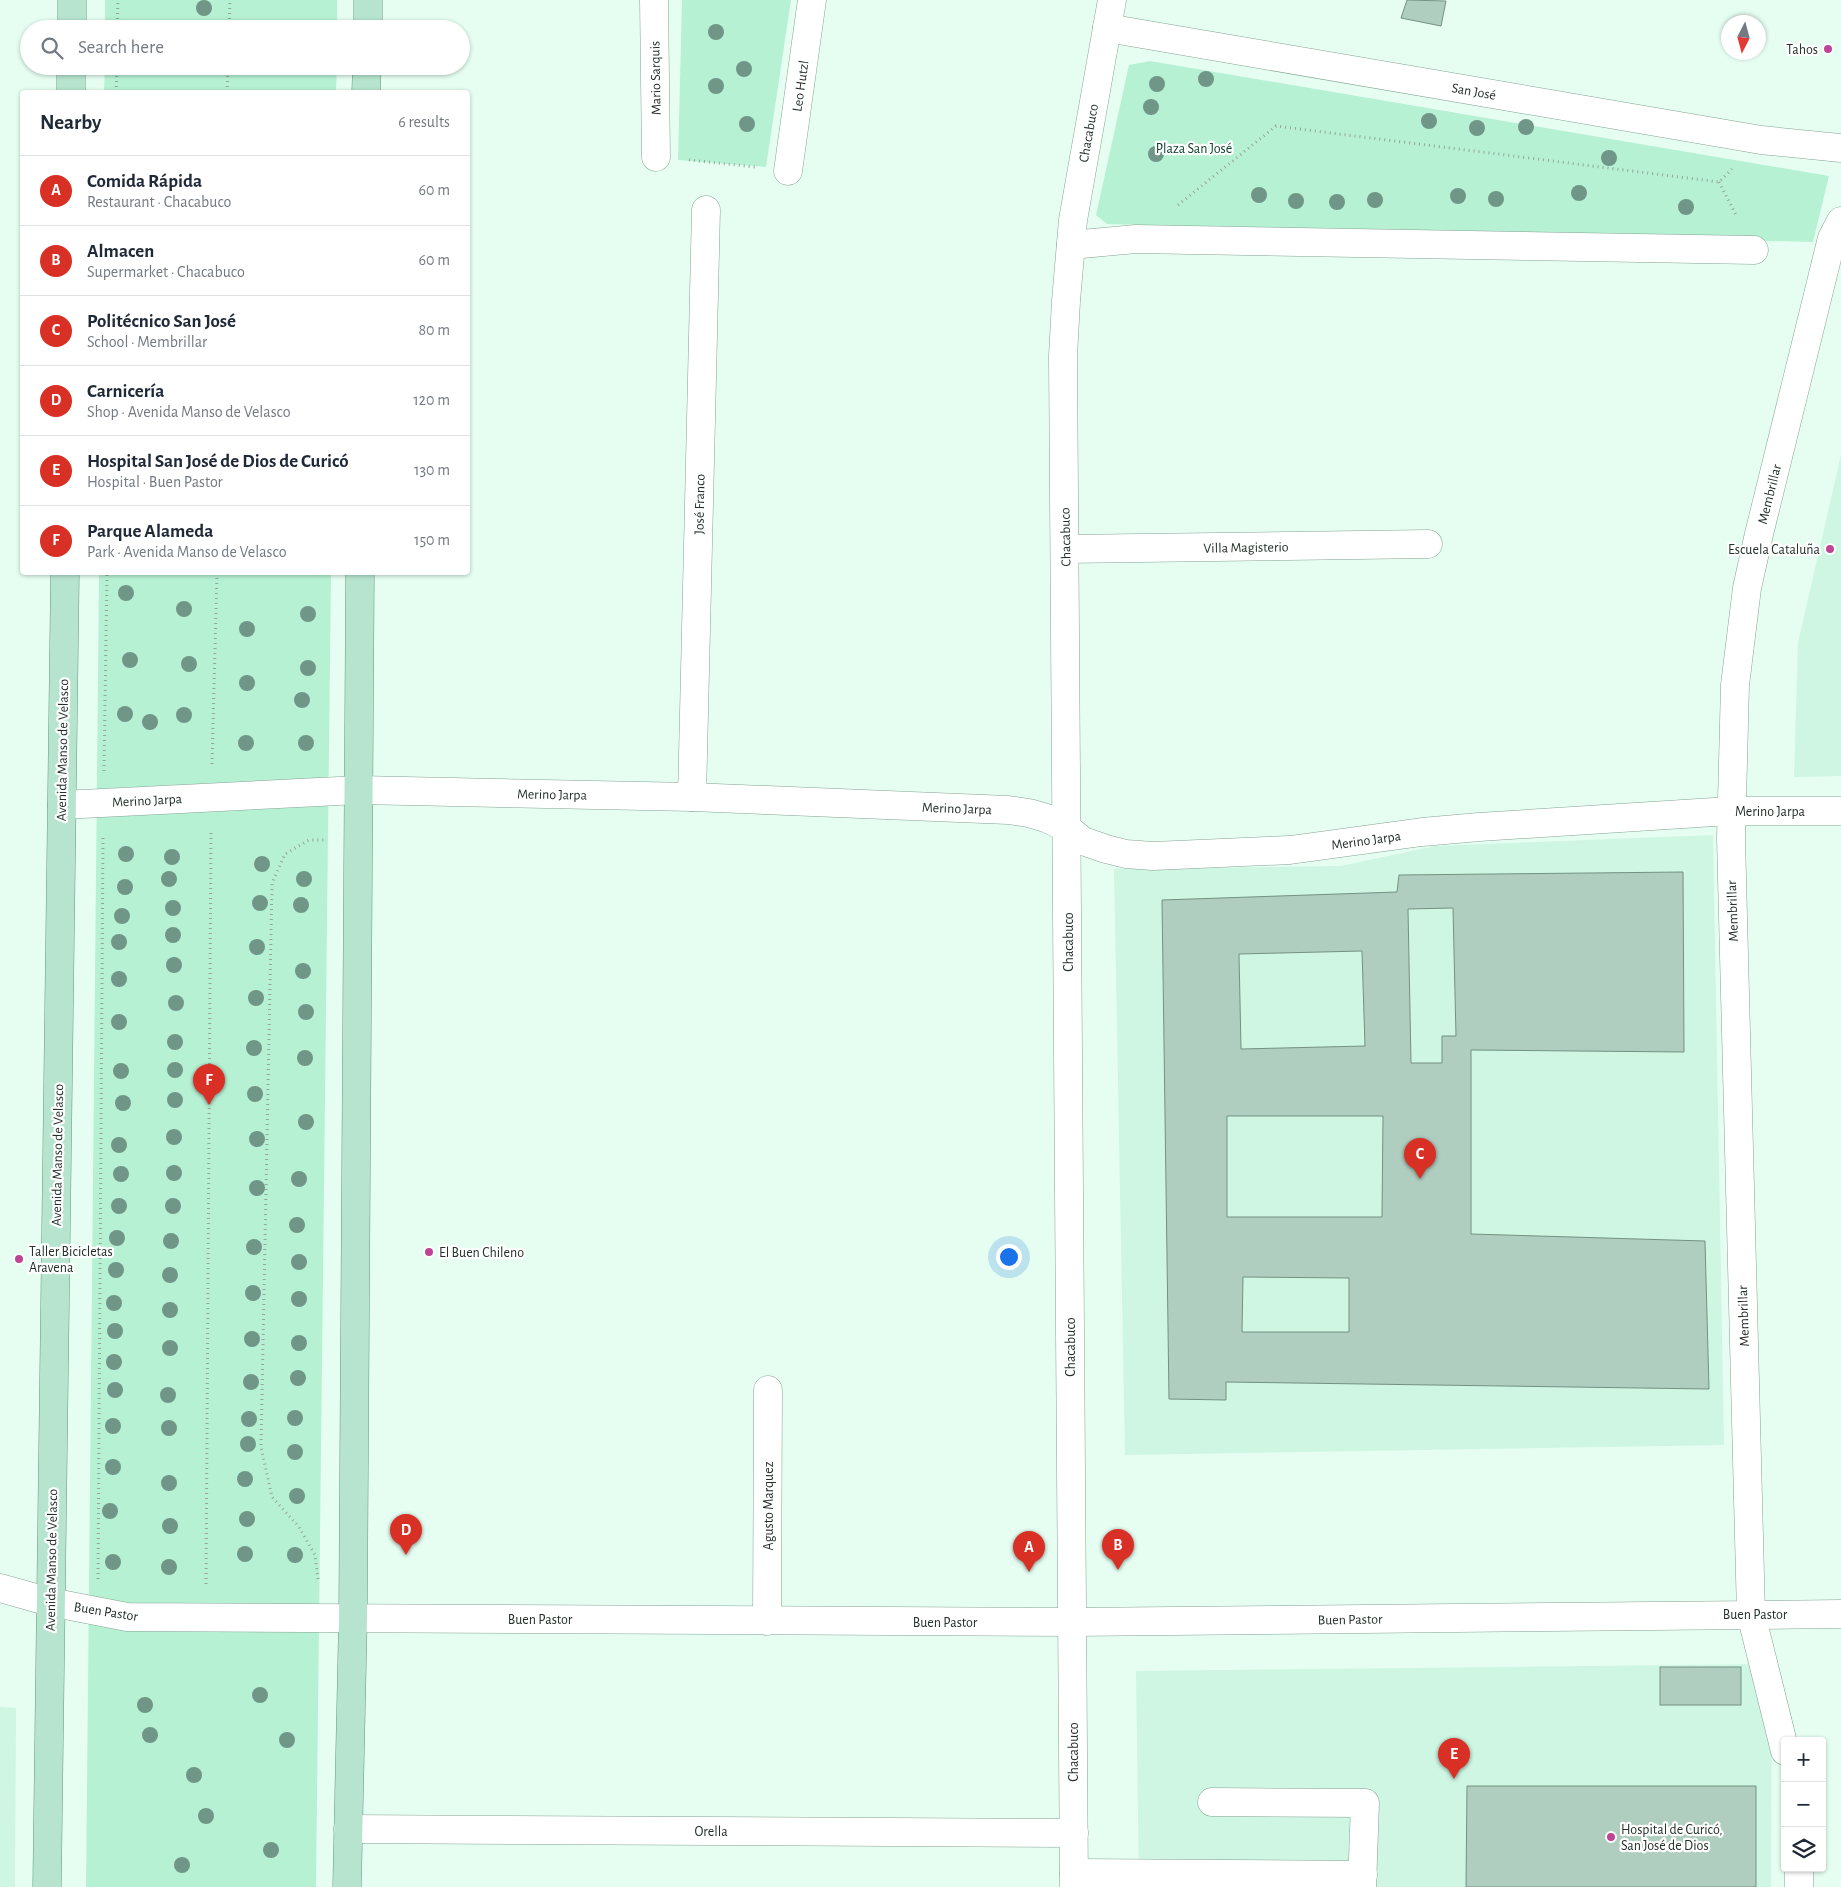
<!DOCTYPE html>
<html lang="en">
<head>
<meta charset="utf-8">
<style>
  body { margin:0; font-family:"Alegreya Sans",sans-serif; background:#f6f6f7; color:#1f2937 }
  .controls { position:absolute; right:15px; bottom:15px; display:grid; overflow:hidden; border-radius:5px; box-shadow:0 1px 4px #0004 }
  .controls button { width:45px; height:45px; display:grid; place-items:center; padding:0; border:0; border-bottom:1px solid #e0e1e3; background:#fff; color:#1f2937; font:25px sans-serif }
  .compass { position:absolute; left:1721px; top:15px; width:45px; height:45px; border-radius:50%; background:#fff; box-shadow:0 1px 4px #0004; rotate:186deg }
  .you { position:absolute; left:1008px; top:1256px; width:18px; height:18px; margin:-12px; border:4px solid #fff; border-radius:50%; background:#1a73e8; box-shadow:0 0 0 8px #1a73e833 }
  .badge { display:grid; place-items:center; width:32px; height:32px; border-radius:50%; background:#d93025; color:#fff; font-size:16px; font-weight:700 }
  .pin { position:absolute; translate:-50% -41px; filter:drop-shadow(0 1px 2px #0008) }
  .pin::after { content:''; position:absolute; top:26px; width:18px; height:15px; background:inherit; clip-path:polygon(0 0,100% 0,50% 100%) }
  .list { margin:0; padding:0; list-style:none }
  h2 { display:flex; justify-content:space-between; align-items:center; height:65px; margin:0; padding:0 20px; font-size:21px }
  h2 small { font-size:16px; font-weight:400; color:#747a83 }
  .list li { display:grid; grid-template-columns:32px 1fr auto; gap:15px; align-items:center; box-sizing:border-box; height:70px; padding:0 20px; border-top:1px solid #e0e1e3 }
  .list b { display:block; font-size:19px; white-space:nowrap }
  .list p { margin:0; font-size:16px; white-space:nowrap; color:#747a83 }
  .list em { font-size:16px; font-style:normal; color:#747a83 }
  .icon { flex:none; width:28px; height:28px; fill:none; stroke:currentColor; stroke-width:2; stroke-linecap:round; stroke-linejoin:round }
  .map { position:relative; flex:none; width:1841px; height:1887px; overflow:hidden }
  .search { position:absolute; background:#fff; box-shadow:0 1px 4px #0004; left:20px; top:20px; width:450px; height:55px; display:flex; align-items:center; gap:12px; box-sizing:border-box; padding:0 18px; border-radius:28px; color:#747a83; font-size:19px }
  .panel { position:absolute; background:#fff; box-shadow:0 1px 4px #0004; left:20px; top:90px; width:450px; height:485px; border-radius:5px }
  .map>svg:first-child { display:block }
</style>
</head>
<body>
<div class="map">
<svg width="1841" height="1887" viewBox="0 0 1841 1887">
  <rect width="100%" height="100%" fill="#e5fef1"/>
  <!-- built -->
  <g fill="#cef6e2">
    <polygon points="1841,455 1841,776 1794,777 1798,643"/>
    <polygon points="1713,835 1724,1445 1125,1455 1114,869 1341,866 1435,846"/>
    <polygon points="1772,1664 1771,1887 1139,1887 1136,1671"/>
    <polygon points="0,1707 16,1708 15,1887 0,1887"/>
  </g>
  <!-- green -->
  <g fill="#b7f1d4">
    <rect x="105" y="0" width="232" height="29"/>
    <polygon points="682,0 791,0 766,167 678,160"/>
    <polygon points="1150,61 1829,176 1813,242 1107,224 1096,215 1129,65"/>
    <polygon points="105,66 337,66 336,92 104,92"/>
    <polygon points="99,573 331,573 316,1887 86,1887"/>
  </g>
  <!-- building -->
  <g fill="#b0cebf" stroke="#749182" fill-rule="evenodd">
    <polygon points="1407,0 1446,1 1441,26 1401,18"/>
    <path d="M1683,872L1684,1052L1471,1050V1234L1705,1241L1709,1389L1226,1382V1400L1169,1399L1162,900L1397,892L1399,875ZM1453,908L1456,1036H1442V1063H1411L1408,909ZM1362,951L1365,1046L1241,1049L1239,954ZM1227,1116H1383L1382,1217H1227ZM1243,1277L1349,1278V1332H1242Z"/>
    <rect x="1660" y="1667" width="81" height="38"/>
    <polygon points="1467,1786 1756,1786 1756,1887 1466,1887"/>
  </g>
  <g fill="none" stroke-linecap="round" stroke-linejoin="round">
    <!-- minor casing -->
    <g stroke="#85a394" stroke-width="29">
      <g id="minor">
        <polyline points="654,0 656,157"/>
        <polyline points="1107,28 1761,140 1841,148"/>
        <polyline points="788,171 812,0"/>
        <polyline points="1071,245 1136,239 1754,250"/>
        <polyline points="1065,549 1428,544"/>
        <polyline points="692,797 706,210"/>
        <polyline points="62,805 359,790 692,797 1008,810 1029,813 1046,818 1067,828 1083,841 1106,849 1126,854 1153,856 1290,850 1422,832 1479,827 1730,811 1841,811"/>
        <polyline points="0,1588 50,1602 127,1617 1073,1622 1841,1614"/>
        <polyline points="767,1621 768,1390"/>
        <polyline points="1785,1751 1751,1614 1731,839 1735,685 1747,588 1759,534 1832,238 1841,221"/>
        <polyline points="1212,1802 1365,1803 1362,1887"/>
        <polyline points="348,1829 1074,1833"/>
        <polyline points="1074,1873 1363,1875"/>
        <polyline points="1074,1887 1063,356 1066,301 1073,220 1112,0"/>
        <polyline points="1799,1887 1799,1868"/>
      </g>
    </g>
    <!-- major casing -->
    <g stroke="#649980" stroke-width="29">
      <g id="major">
        <polyline points="72,29 72,0"/>
        <polyline points="368,29 368,0"/>
        <polyline points="71,92 71,66"/>
        <polyline points="366,92 367,66"/>
        <polyline points="47,1887 65,572"/>
        <polyline points="347,1887 353,1618 360,572"/>
      </g>
    </g>
    <!-- path -->
    <g stroke="#93a69c" stroke-width="3" stroke-dasharray="1 4" stroke-linecap="butt">
      <polyline points="117,29 118,0"/>
      <polyline points="229,29 230,0"/>
      <polyline points="116,92 117,66"/>
      <polyline points="227,92 228,66"/>
      <polyline points="689,160 755,167"/>
      <polyline points="1719,182 1737,217"/>
      <polyline points="1178,205 1276,126 1719,182 1732,169"/>
      <polyline points="212,764 217,572"/>
      <polyline points="104,771 107,572"/>
      <polyline points="98,1579 103,835"/>
      <polyline points="318,1579 315,1555 299,1527 272,1497 261,1447 272,883 285,854 309,840 327,840"/>
      <polyline points="206,1584 211,831"/>
    </g>
    <!-- minor -->
    <use href="#minor" stroke="#fff" stroke-width="28"/>
    <!-- major -->
    <use href="#major" stroke="#b6e4cf" stroke-width="28"/>
  </g>
  <!-- trees -->
  <g fill="#6f9686">
    <circle cx="204" cy="8" r="8"/>
    <circle cx="716" cy="32" r="8"/>
    <circle cx="744" cy="69" r="8"/>
    <circle cx="1206" cy="79" r="8"/>
    <circle cx="1157" cy="84" r="8"/>
    <circle cx="716" cy="86" r="8"/>
    <circle cx="1151" cy="107" r="8"/>
    <circle cx="1429" cy="121" r="8"/>
    <circle cx="747" cy="124" r="8"/>
    <circle cx="1526" cy="127" r="8"/>
    <circle cx="1477" cy="128" r="8"/>
    <circle cx="1156" cy="154" r="8"/>
    <circle cx="1609" cy="158" r="8"/>
    <circle cx="1579" cy="193" r="8"/>
    <circle cx="1259" cy="195" r="8"/>
    <circle cx="1458" cy="196" r="8"/>
    <circle cx="1496" cy="199" r="8"/>
    <circle cx="1375" cy="200" r="8"/>
    <circle cx="1296" cy="201" r="8"/>
    <circle cx="1337" cy="202" r="8"/>
    <circle cx="1686" cy="207" r="8"/>
    <circle cx="126" cy="593" r="8"/>
    <circle cx="184" cy="609" r="8"/>
    <circle cx="308" cy="614" r="8"/>
    <circle cx="247" cy="629" r="8"/>
    <circle cx="130" cy="660" r="8"/>
    <circle cx="189" cy="664" r="8"/>
    <circle cx="308" cy="668" r="8"/>
    <circle cx="247" cy="683" r="8"/>
    <circle cx="302" cy="700" r="8"/>
    <circle cx="125" cy="714" r="8"/>
    <circle cx="184" cy="715" r="8"/>
    <circle cx="150" cy="722" r="8"/>
    <circle cx="246" cy="743" r="8"/>
    <circle cx="306" cy="743" r="8"/>
    <circle cx="126" cy="854" r="8"/>
    <circle cx="172" cy="857" r="8"/>
    <circle cx="262" cy="864" r="8"/>
    <circle cx="169" cy="879" r="8"/>
    <circle cx="304" cy="879" r="8"/>
    <circle cx="125" cy="887" r="8"/>
    <circle cx="260" cy="903" r="8"/>
    <circle cx="301" cy="905" r="8"/>
    <circle cx="173" cy="908" r="8"/>
    <circle cx="122" cy="916" r="8"/>
    <circle cx="173" cy="935" r="8"/>
    <circle cx="119" cy="942" r="8"/>
    <circle cx="257" cy="947" r="8"/>
    <circle cx="174" cy="965" r="8"/>
    <circle cx="303" cy="971" r="8"/>
    <circle cx="119" cy="979" r="8"/>
    <circle cx="256" cy="998" r="8"/>
    <circle cx="176" cy="1003" r="8"/>
    <circle cx="306" cy="1012" r="8"/>
    <circle cx="119" cy="1022" r="8"/>
    <circle cx="175" cy="1042" r="8"/>
    <circle cx="254" cy="1048" r="8"/>
    <circle cx="305" cy="1058" r="8"/>
    <circle cx="175" cy="1070" r="8"/>
    <circle cx="121" cy="1071" r="8"/>
    <circle cx="255" cy="1094" r="8"/>
    <circle cx="175" cy="1100" r="8"/>
    <circle cx="123" cy="1103" r="8"/>
    <circle cx="306" cy="1122" r="8"/>
    <circle cx="174" cy="1137" r="8"/>
    <circle cx="257" cy="1139" r="8"/>
    <circle cx="119" cy="1145" r="8"/>
    <circle cx="174" cy="1173" r="8"/>
    <circle cx="121" cy="1174" r="8"/>
    <circle cx="299" cy="1179" r="8"/>
    <circle cx="257" cy="1188" r="8"/>
    <circle cx="119" cy="1206" r="8"/>
    <circle cx="173" cy="1206" r="8"/>
    <circle cx="297" cy="1225" r="8"/>
    <circle cx="117" cy="1238" r="8"/>
    <circle cx="171" cy="1241" r="8"/>
    <circle cx="254" cy="1247" r="8"/>
    <circle cx="299" cy="1262" r="8"/>
    <circle cx="116" cy="1270" r="8"/>
    <circle cx="170" cy="1275" r="8"/>
    <circle cx="253" cy="1293" r="8"/>
    <circle cx="299" cy="1299" r="8"/>
    <circle cx="114" cy="1303" r="8"/>
    <circle cx="170" cy="1310" r="8"/>
    <circle cx="115" cy="1331" r="8"/>
    <circle cx="252" cy="1339" r="8"/>
    <circle cx="299" cy="1343" r="8"/>
    <circle cx="170" cy="1348" r="8"/>
    <circle cx="114" cy="1362" r="8"/>
    <circle cx="298" cy="1378" r="8"/>
    <circle cx="251" cy="1382" r="8"/>
    <circle cx="115" cy="1390" r="8"/>
    <circle cx="168" cy="1395" r="8"/>
    <circle cx="295" cy="1418" r="8"/>
    <circle cx="249" cy="1419" r="8"/>
    <circle cx="113" cy="1426" r="8"/>
    <circle cx="169" cy="1428" r="8"/>
    <circle cx="248" cy="1444" r="8"/>
    <circle cx="295" cy="1452" r="8"/>
    <circle cx="113" cy="1467" r="8"/>
    <circle cx="245" cy="1479" r="8"/>
    <circle cx="169" cy="1483" r="8"/>
    <circle cx="297" cy="1496" r="8"/>
    <circle cx="110" cy="1511" r="8"/>
    <circle cx="247" cy="1519" r="8"/>
    <circle cx="170" cy="1526" r="8"/>
    <circle cx="245" cy="1554" r="8"/>
    <circle cx="295" cy="1555" r="8"/>
    <circle cx="113" cy="1562" r="8"/>
    <circle cx="169" cy="1567" r="8"/>
    <circle cx="260" cy="1695" r="8"/>
    <circle cx="145" cy="1705" r="8"/>
    <circle cx="150" cy="1735" r="8"/>
    <circle cx="287" cy="1740" r="8"/>
    <circle cx="194" cy="1775" r="8"/>
    <circle cx="206" cy="1816" r="8"/>
    <circle cx="271" cy="1850" r="8"/>
    <circle cx="182" cy="1865" r="8"/>
  </g>
  <!-- markers -->
  <g fill="#bf4496" stroke="#fff" stroke-width="2">
    <circle cx="1828" cy="49" r="5"/>
    <circle cx="1830" cy="549" r="5"/>
    <circle cx="429" cy="1252" r="5"/>
    <circle cx="19" cy="1259" r="5"/>
    <circle cx="1611" cy="1837" r="5"/>
  </g>
  <g text-anchor="middle" stroke-width="4.5" stroke-linejoin="round" paint-order="stroke">
    <!-- poi labels -->
    <g font-size="14" fill="#24302a" stroke="#fff" text-anchor="start">
      <text x="1818" y="54" text-anchor="end">Tahos</text>
      <text x="1820" y="554" text-anchor="end">Escuela Cataluña</text>
      <text x="29" y="1256">Taller Bicicletas<tspan x="29" dy="16">Aravena</tspan></text>
      <text x="439" y="1257">El Buen Chileno</text>
      <text x="1621" y="1834">Hospital de Curicó,<tspan x="1621" dy="16">San José de Dios</tspan></text>
    </g>
    <!-- street labels -->
    <g font-size="14" fill="#24302a" stroke="#fff">
      <text transform="translate(655 78) rotate(-91)" y="5">Mario Sarquis</text>
      <text transform="translate(800 86) rotate(-82)" y="5">Leo Hutzl</text>
      <text transform="translate(1474 91) rotate(10)" y="5">San José</text>
      <text transform="translate(1088 133) rotate(-80)" y="5">Chacabuco</text>
      <text transform="translate(1769 494) rotate(-76)" y="5">Membrillar</text>
      <text transform="translate(699 504) rotate(-89)" y="5">José Franco</text>
      <text transform="translate(1065 537) rotate(-91)" y="5">Chacabuco</text>
      <text transform="translate(1246 547) rotate(-1)" y="5">Villa Magisterio</text>
      <text transform="translate(62 750) rotate(-89)" y="5">Avenida Manso de Velasco</text>
      <text transform="translate(552 794) rotate(1)" y="5">Merino Jarpa</text>
      <text transform="translate(147 800) rotate(-3)" y="5">Merino Jarpa</text>
      <text transform="translate(957 808) rotate(2)" y="5">Merino Jarpa</text>
      <text x="1770" y="816">Merino Jarpa</text>
      <text transform="translate(1366 840) rotate(-8)" y="5">Merino Jarpa</text>
      <text transform="translate(1732 911) rotate(-92)" y="5">Membrillar</text>
      <text transform="translate(1068 942) rotate(-90)" y="5">Chacabuco</text>
      <text transform="translate(57 1155) rotate(-89)" y="5">Avenida Manso de Velasco</text>
      <text transform="translate(1743 1316) rotate(-92)" y="5">Membrillar</text>
      <text transform="translate(1070 1347) rotate(-90)" y="5">Chacabuco</text>
      <text transform="translate(768 1506) rotate(-90)" y="5">Agusto Marquez</text>
      <text transform="translate(51 1560) rotate(-89)" y="5">Avenida Manso de Velasco</text>
      <text transform="translate(106 1611) rotate(9)" y="5">Buen Pastor</text>
      <text x="1755" y="1619">Buen Pastor</text>
      <text x="540" y="1624">Buen Pastor</text>
      <text transform="translate(1350 1619) rotate(-1)" y="5">Buen Pastor</text>
      <text x="945" y="1627">Buen Pastor</text>
      <text transform="translate(1073 1752) rotate(-90)" y="5">Chacabuco</text>
      <text x="711" y="1836">Orella</text>
    </g>
    <!-- park labels -->
    <g font-size="14" fill="#0f412e" stroke="#fff">
      <text x="1194" y="153">Plaza San José</text>
    </g>
  </g>
</svg>
<div class="controls">
<button>+</button>
<button>−</button>
<button><svg class="icon" aria-label="layers" viewBox="0 0 24 24"><path d="M12 4l9 5-9 5-9-5zM3 14l9 5 9-5"/></svg></button>
</div>
<svg class="compass" viewBox="-18 -18 36 36"><path d="M0-13l5 13h-10z" fill="#e53935"/><path d="M0 13l5-13h-10z" fill="#747a83"/></svg>
<div class="you"></div>
<div class="pin badge" style="left:1029px;top:1572px">A</div>
<div class="pin badge" style="left:1118px;top:1570px">B</div>
<div class="pin badge" style="left:1420px;top:1179px">C</div>
<div class="pin badge" style="left:406px;top:1555px">D</div>
<div class="pin badge" style="left:1454px;top:1779px">E</div>
<div class="pin badge" style="left:209px;top:1105px">F</div>
<div class="search"><svg class="icon" aria-label="search" viewBox="0 0 24 24"><circle cx="10" cy="10" r="6"/><path d="M15 15l6 6"/></svg>Search here</div>
<section class="panel">
<h2>Nearby<small>6 results</small></h2>
<ul class="list">
<li><span class="badge">A</span><div><b>Comida Rápida</b><p>Restaurant · Chacabuco</p></div><em>60 m</em></li>
<li><span class="badge">B</span><div><b>Almacen</b><p>Supermarket · Chacabuco</p></div><em>60 m</em></li>
<li><span class="badge">C</span><div><b>Politécnico San José</b><p>School · Membrillar</p></div><em>80 m</em></li>
<li><span class="badge">D</span><div><b>Carnicería</b><p>Shop · Avenida Manso de Velasco</p></div><em>120 m</em></li>
<li><span class="badge">E</span><div><b>Hospital San José de Dios de Curicó</b><p>Hospital · Buen Pastor</p></div><em>130 m</em></li>
<li><span class="badge">F</span><div><b>Parque Alameda</b><p>Park · Avenida Manso de Velasco</p></div><em>150 m</em></li>
</ul>
</section>
</div>
</body>
</html>
